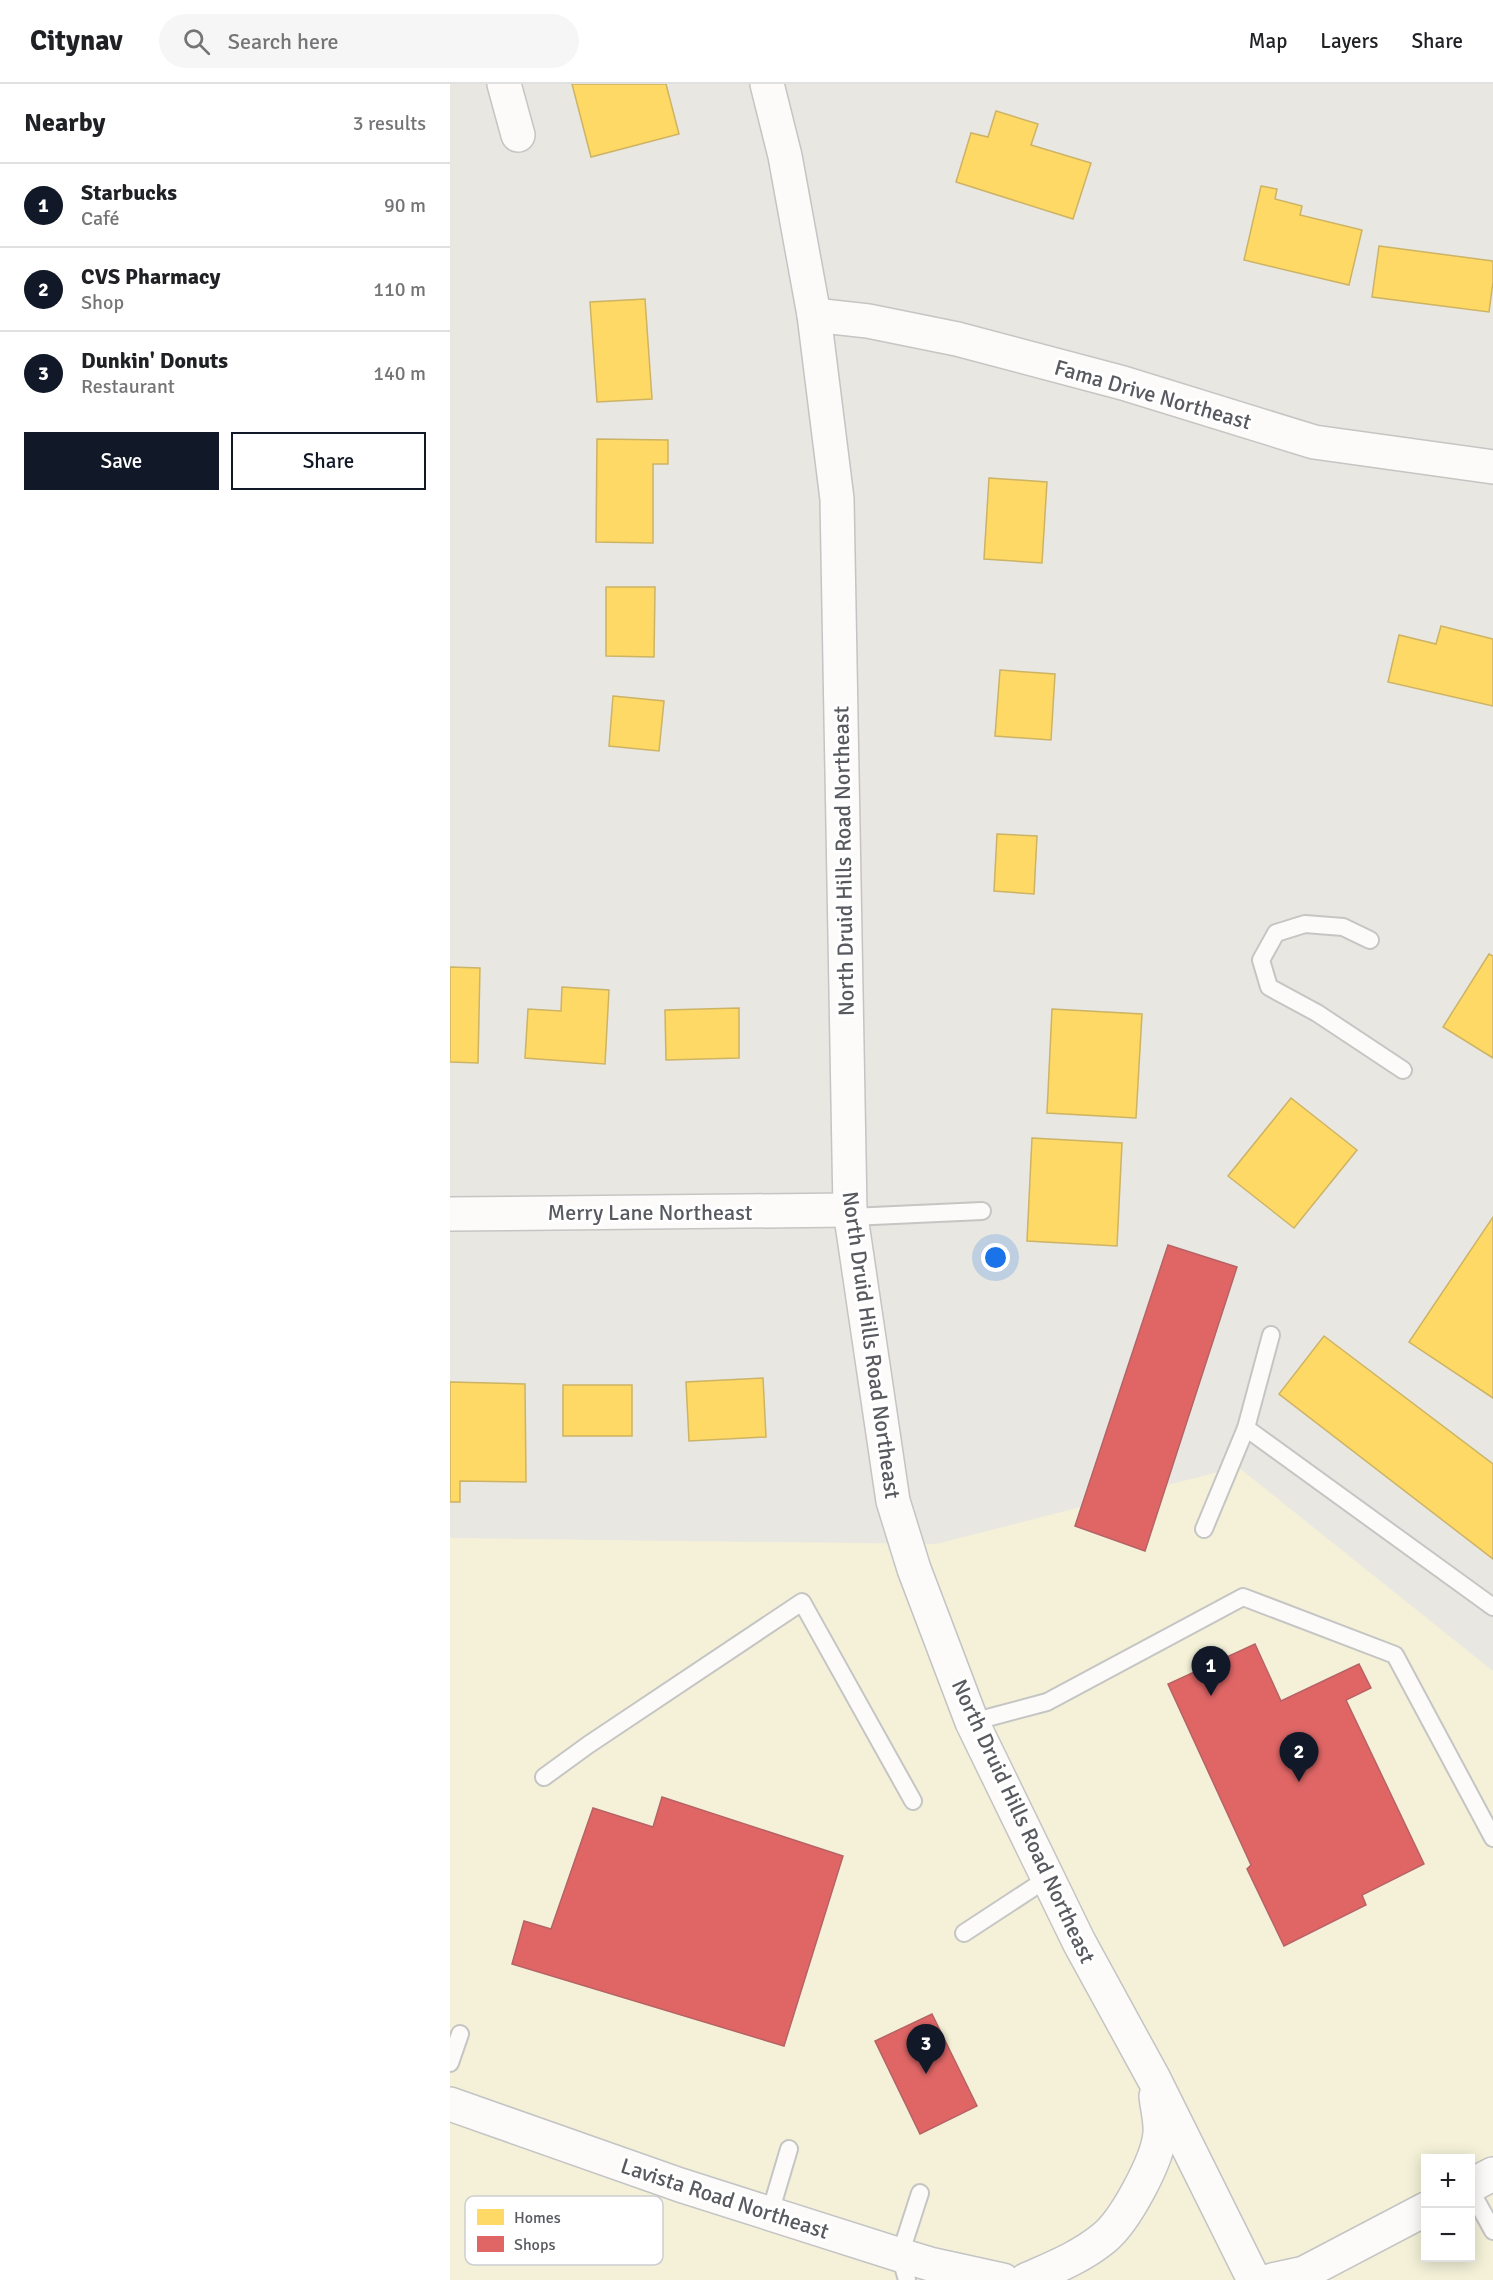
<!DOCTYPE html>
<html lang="en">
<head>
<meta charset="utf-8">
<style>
  body { margin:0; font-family:Signika,sans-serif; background:#f6f6f6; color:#202124 }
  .controls { position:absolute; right:18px; bottom:18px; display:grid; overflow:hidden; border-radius:0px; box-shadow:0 3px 15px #0003 }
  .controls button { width:54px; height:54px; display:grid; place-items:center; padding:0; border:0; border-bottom:2px solid #e0e0e0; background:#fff; color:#202124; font:30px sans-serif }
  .you { position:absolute; left:546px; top:1174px; width:21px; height:21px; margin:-15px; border:4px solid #fff; border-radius:50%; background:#1a73e8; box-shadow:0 0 0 9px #1a73e833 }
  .badge { display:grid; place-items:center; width:39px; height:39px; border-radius:50%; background:#111827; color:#fff; font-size:20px; font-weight:700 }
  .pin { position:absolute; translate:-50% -50px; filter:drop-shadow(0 2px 3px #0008) }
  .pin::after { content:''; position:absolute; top:32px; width:21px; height:18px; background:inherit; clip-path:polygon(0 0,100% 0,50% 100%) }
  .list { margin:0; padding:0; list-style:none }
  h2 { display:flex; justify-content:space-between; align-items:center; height:78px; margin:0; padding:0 24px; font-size:26px }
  h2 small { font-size:20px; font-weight:400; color:#757577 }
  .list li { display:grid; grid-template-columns:39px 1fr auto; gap:18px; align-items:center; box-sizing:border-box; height:84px; padding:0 24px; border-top:2px solid #e0e0e0 }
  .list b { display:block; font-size:22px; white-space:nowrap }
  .list p { margin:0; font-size:20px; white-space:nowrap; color:#757577 }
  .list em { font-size:20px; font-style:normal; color:#757577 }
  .actions { display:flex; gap:12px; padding:18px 24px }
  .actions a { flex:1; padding:14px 0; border:2px solid #111827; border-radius:0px; text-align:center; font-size:21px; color:#111827 }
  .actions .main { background:#111827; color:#fff }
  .icon { flex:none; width:33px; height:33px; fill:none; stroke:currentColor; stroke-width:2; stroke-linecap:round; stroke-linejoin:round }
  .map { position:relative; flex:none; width:1043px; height:2196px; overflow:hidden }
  header { display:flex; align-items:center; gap:36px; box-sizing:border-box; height:84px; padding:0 30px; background:#fff; border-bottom:2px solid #e0e0e0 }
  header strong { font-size:28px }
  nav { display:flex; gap:33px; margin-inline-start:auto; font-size:21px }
  .search { width:420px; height:54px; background:#f6f6f6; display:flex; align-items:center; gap:15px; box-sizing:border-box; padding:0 21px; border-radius:33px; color:#757577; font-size:22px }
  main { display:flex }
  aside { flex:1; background:#fff }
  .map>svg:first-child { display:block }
</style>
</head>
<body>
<header>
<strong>Citynav</strong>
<div class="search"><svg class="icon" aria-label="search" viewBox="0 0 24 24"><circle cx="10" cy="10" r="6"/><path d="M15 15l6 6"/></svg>Search here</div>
<nav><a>Map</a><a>Layers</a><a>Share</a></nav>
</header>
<main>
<aside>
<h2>Nearby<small>3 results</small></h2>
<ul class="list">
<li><span class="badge">1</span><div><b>Starbucks</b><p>Café</p></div><em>90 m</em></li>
<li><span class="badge">2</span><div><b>CVS Pharmacy</b><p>Shop</p></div><em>110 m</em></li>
<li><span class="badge">3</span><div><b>Dunkin' Donuts</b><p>Restaurant</p></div><em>140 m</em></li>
</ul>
<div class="actions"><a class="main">Save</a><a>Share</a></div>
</aside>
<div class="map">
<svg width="1043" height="2196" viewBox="0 0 1043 2196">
  <rect width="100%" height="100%" fill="#e8e7e1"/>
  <!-- commercial -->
  <path fill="#f4f1d8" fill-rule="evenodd" d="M788,1383L1043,1587V2196H0V1454L486,1460ZM976,2074H1020V2174H976Z"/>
  <!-- homes -->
  <g fill="#ffd966" stroke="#cdb364" stroke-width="1.5">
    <polygon points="122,0 216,0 229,50 141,73"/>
    <polygon points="546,27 588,40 581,61 641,79 623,135 506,98 521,49 538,53"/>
    <polygon points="811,102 827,105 825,115 852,122 850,131 912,146 899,201 794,176"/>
    <polygon points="929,162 1043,177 1043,198 1039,228 922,213"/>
    <polygon points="195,215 202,315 147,318 140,218"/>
    <polygon points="147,355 218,356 218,380 203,380 203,459 146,458"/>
    <polygon points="539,394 597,398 592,479 534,475"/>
    <polygon points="156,503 205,503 204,573 156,572"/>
    <polygon points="991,542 1043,555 1043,622 938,598 949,551 986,560"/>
    <polygon points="550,586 605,590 601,656 545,652"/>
    <polygon points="163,612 214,617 209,667 159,662"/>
    <polygon points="547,750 587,752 584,810 544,807"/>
    <polygon points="1039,870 1043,872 1043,974 993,943"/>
    <polygon points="0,883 30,884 28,979 0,978"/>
    <polygon points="112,903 159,906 155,980 75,974 78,925 111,927"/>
    <polygon points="289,924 289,974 216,976 215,926"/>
    <polygon points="602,925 692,930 686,1034 597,1029"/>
    <polygon points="841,1014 907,1066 844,1144 778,1092"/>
    <polygon points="582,1054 672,1059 667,1162 577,1157"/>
    <polygon points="1043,1133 1043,1314 959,1258"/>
    <polygon points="874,1252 1043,1380 1043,1475 829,1310"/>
    <polygon points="313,1294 316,1353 239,1357 236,1298"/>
    <polygon points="0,1298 75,1300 76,1398 10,1397 10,1418 0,1418"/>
    <rect x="113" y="1301" width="69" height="51"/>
  </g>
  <!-- shops -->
  <g fill="#e06666" stroke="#b76264" stroke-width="1.5">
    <polygon points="718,1161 787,1183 695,1467 625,1442"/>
    <polygon points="805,1560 831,1617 909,1580 921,1604 896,1616 974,1780 912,1811 916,1821 834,1862 797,1785 801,1781 718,1600"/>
    <polygon points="212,1713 393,1772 334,1962 62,1880 74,1837 101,1845 143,1724 203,1743"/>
    <polygon points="482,1930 527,2022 470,2050 425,1957"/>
  </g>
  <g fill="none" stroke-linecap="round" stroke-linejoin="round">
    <!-- lane casing -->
    <g stroke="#c5c5c4" stroke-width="20">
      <g id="lane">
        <polyline points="920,856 893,843 855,840 826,849 811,876 819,903 867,929 953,986"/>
        <polyline points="401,1133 532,1127"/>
        <polyline points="821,1251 796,1344 1043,1523"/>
        <polyline points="754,1445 796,1344"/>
        <polyline points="522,1638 597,1618 793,1513 945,1571 1043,1754"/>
        <polyline points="94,1693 138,1661 352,1518 463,1717"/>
        <polyline points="514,1849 598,1794"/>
        <polyline points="0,1979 10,1950"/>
        <polyline points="1020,2105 1043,2147"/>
        <polyline points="320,2129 339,2065"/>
        <polyline points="457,2196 450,2171 470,2109"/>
      </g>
    </g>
    <!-- street casing -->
    <g stroke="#c5c5c4" stroke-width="36">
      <g id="street">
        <polyline points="54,0 68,51"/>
        <polyline points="364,231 418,237 507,255 673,299 864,358 1043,383"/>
        <polyline points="0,1130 400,1126"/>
      </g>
    </g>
    <!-- secondary casing -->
    <g stroke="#c4c4c4" stroke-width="36">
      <g id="secondary">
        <polyline points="317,0 335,72 364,231 387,415 400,1126 443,1417 464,1485 522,1638 629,1858 704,1995 804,2196"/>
        <polyline points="0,2020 230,2101 450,2171 480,2180 553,2196"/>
        <polyline points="1020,2102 1043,2090"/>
        <path d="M576,2196C603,2184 631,2173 654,2154C675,2137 708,2076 710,2049C711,2037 707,2023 706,2012"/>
        <polyline points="822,2196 854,2189 976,2125"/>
      </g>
    </g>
    <!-- lane -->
    <use href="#lane" stroke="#fcfbfa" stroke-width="16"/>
    <!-- street -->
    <use href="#street" stroke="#fcfbfa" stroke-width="33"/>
    <!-- secondary -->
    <use href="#secondary" stroke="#fcfbfa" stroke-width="33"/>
  </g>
  <g text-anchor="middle" stroke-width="6" stroke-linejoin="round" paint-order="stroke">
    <!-- street labels -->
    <g font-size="22" fill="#585a60" stroke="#fff">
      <text transform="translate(703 310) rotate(16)" y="8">Fama Drive Northeast</text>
      <text transform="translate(393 777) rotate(-91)" y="8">North Druid Hills Road Northeast</text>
      <text x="200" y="1136">Merry Lane Northeast</text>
      <text transform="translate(422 1261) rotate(82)" y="8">North Druid Hills Road Northeast</text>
      <text transform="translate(574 1737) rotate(65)" y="8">North Druid Hills Road Northeast</text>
      <text transform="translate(275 2114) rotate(18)" y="8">Lavista Road Northeast</text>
    </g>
  </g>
  <!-- legend -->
  <rect x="15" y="2112" width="198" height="69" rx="9" fill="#fff" stroke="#cdcecf" stroke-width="1.5"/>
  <rect x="27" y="2125" width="27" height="16" fill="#ffd966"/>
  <rect x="27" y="2152" width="27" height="16" fill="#e06666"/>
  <g font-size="16" fill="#585a60">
    <text x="64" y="2139">Homes</text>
    <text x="64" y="2166">Shops</text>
  </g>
</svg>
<div class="controls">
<button>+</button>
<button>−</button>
</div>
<div class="you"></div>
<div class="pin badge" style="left:761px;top:1612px">1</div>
<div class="pin badge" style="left:849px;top:1698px">2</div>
<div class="pin badge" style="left:476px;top:1990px">3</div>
</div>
</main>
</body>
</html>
